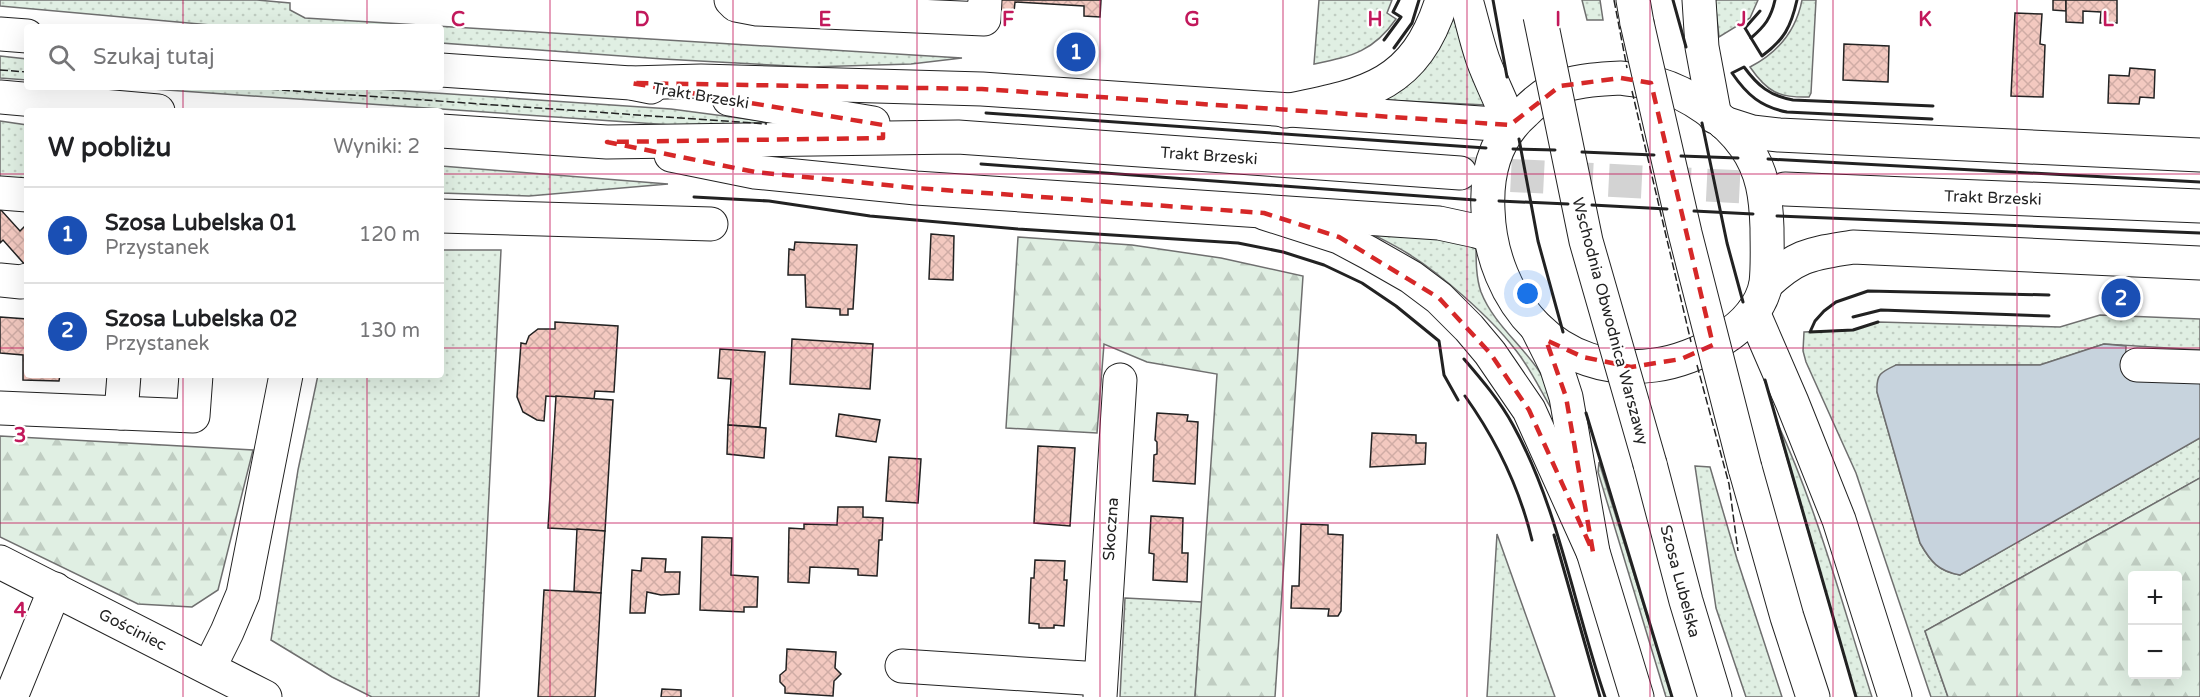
<!DOCTYPE html>
<html lang="pl">
<head>
<meta charset="utf-8">
<style>
  body { margin:0; font-family:"Varela Round",sans-serif; background:#f2f2f2; color:#202124 }
  .controls { position:absolute; right:18px; bottom:18px; display:grid; overflow:hidden; border-radius:6px; box-shadow:0 6px 24px #0002 }
  .controls button { width:54px; height:54px; display:grid; place-items:center; padding:0; border:0; border-bottom:2px solid #e0e0e0; background:#fff; color:#202124; font:30px sans-serif }
  .you { position:absolute; left:1528px; top:294px; width:21px; height:21px; margin:-15px; border:4px solid #fff; border-radius:50%; background:#1a73e8; box-shadow:0 0 0 9px #1a73e833 }
  .badge { display:grid; place-items:center; width:39px; height:39px; border-radius:50%; background:#2563eb; color:#fff; font-size:20px; font-weight:700 }
  .pin { position:absolute; translate:-50% -50%; border:3px solid #fff; box-shadow:0 2px 6px #0006 }
  .list { margin:0; padding:0; list-style:none }
  h2 { display:flex; justify-content:space-between; align-items:center; height:78px; margin:0; padding:0 24px; font-size:26px }
  h2 small { font-size:20px; font-weight:400; color:#757577 }
  .list li { display:grid; grid-template-columns:39px 1fr auto; gap:18px; align-items:center; box-sizing:border-box; height:96px; padding:0 24px; border-top:2px solid #e0e0e0 }
  .list b { display:block; font-size:22px; white-space:nowrap }
  .list p { margin:0; font-size:20px; white-space:nowrap; color:#757577 }
  .list em { font-size:20px; font-style:normal; color:#757577 }
  .icon { flex:none; width:33px; height:33px; fill:none; stroke:currentColor; stroke-width:2; stroke-linecap:round; stroke-linejoin:round }
  .map { position:relative; flex:none; width:2200px; height:697px; overflow:hidden }
  .search { position:absolute; background:#fff; box-shadow:0 6px 24px #0002; left:24px; top:24px; width:420px; height:66px; display:flex; align-items:center; gap:15px; box-sizing:border-box; padding:0 21px; border-radius:6px; color:#757577; font-size:22px }
  .panel { position:absolute; background:#fff; box-shadow:0 6px 24px #0002; left:24px; top:108px; width:420px; height:270px; border-radius:6px }
  .map>svg:first-child { display:block }
</style>
</head>
<body>
<div class="map">
<svg width="2200" height="697" viewBox="0 0 2200 697">
  <defs>
    <pattern id="grass-dots" width="8" height="8" patternUnits="userSpaceOnUse" patternTransform="scale(1.5)"><rect width="8" height="8" fill="#e0efe3"/><path d="M2 2h.1M6 6h.1" fill="none" stroke="#c0cdc2" stroke-width="1.8" stroke-linecap="round"/></pattern>
    <pattern id="forest-firs" width="22" height="20" patternUnits="userSpaceOnUse" patternTransform="scale(1.5)"><rect width="22" height="20" fill="#e0efe3"/><path d="M5 1l3.5 6h-7zM16 11l3.5 6h-7z" fill="#c0cdc2"/></pattern>
    <pattern id="building-cross-hatch" width="8" height="8" patternUnits="userSpaceOnUse" patternTransform="scale(1.5)"><rect width="8" height="8" fill="#f3c9c0"/><path d="M0 0l8 8M0 8l8-8" fill="none" stroke="#d0aca5"/></pattern>
  </defs>
  <rect width="100%" height="100%" fill="#fff"/>
  <!-- grass -->
  <g fill="url(#grass-dots)" stroke="#6f6f6f" stroke-width="1.5">
    <polygon points="0,0 257,0 290,3 290,10 305,18 962,58 911,64 810,67 663,59 441,43 441,27 233,27 0,6"/>
    <path d="M1319,0H1392L1387,13L1396,19C1373,52 1352,56 1314,64Z"/>
    <polygon points="1582,0 1600,0 1603,20 1587,20"/>
    <polygon points="1715,0 1758,0 1750,18 1719,37"/>
    <path d="M1802,0H1816L1811,93L1809,97C1779,98 1767,92 1750,67C1777,53 1796,31 1802,0Z"/>
    <polygon points="1450,18 1454,20 1486,105 1383,100"/>
    <polygon points="0,56 27,59 27,80 0,78"/>
    <polygon points="124,87 346,87 671,109 799,126 671,125"/>
    <polygon points="0,121 27,125 27,180 0,178"/>
    <polygon points="441,166 668,184 529,196 441,193"/>
    <path d="M1363,229L1404,230L1476,245C1476,260 1476,278 1481,292C1493,323 1521,344 1539,371C1550,387 1558,408 1563,427C1545,402 1534,372 1514,348C1490,317 1441,274 1407,253C1393,244 1377,237 1363,229Z"/>
    <polygon points="441,250 501,250 479,697 372,697 332,677 271,640 298,470 318,375 441,375"/>
    <path d="M2100,315L2200,319V350L2104,344L2040,365H1896L1877,392L1920,543C1931,562 1938,571 1960,575L2200,438V478L1925,631L1948,697H1931L1856,473L1806,362L1803,351L1804,332L1853,330L1878,322L2060,327Z"/>
    <path d="M1776,420C1817,508 1842,604 1872,697H1856Z"/>
    <polygon points="1599,462 1672,697 1666,697 1598,472"/>
    <polygon points="1695,466 1710,467 1737,559 1782,697 1746,697 1716,608"/>
    <polygon points="1497,534 1555,697 1487,697"/>
    <polygon points="1125,598 1202,602 1195,697 1120,697"/>
  </g>
  <!-- forest -->
  <g fill="url(#forest-firs)" stroke="#6f6f6f" stroke-width="1.5" fill-rule="evenodd">
    <polygon points="1018,237 1132,245 1221,258 1303,276 1275,697 1195,697 1217,374 1147,362 1104,344 1097,433 1006,428"/>
    <polygon points="0,436 253,450 218,590 192,607 138,604 0,537"/>
    <path d="M2200,478V697H1948L1925,631ZM2132,576H2178V674H2132Z"/>
  </g>
  <!-- water -->
  <path fill="#c7d3dd" stroke="#6f6f6f" stroke-width="1.5" d="M2104,344L2126,346L2125,375L2200,379V438L1960,575C1938,571 1931,562 1920,543L1877,392C1876,374 1881,372 1896,365H2040Z"/>
  <!-- building -->
  <g fill="url(#building-cross-hatch)" stroke="#222" stroke-width="1.5">
    <polygon points="1000,0 1101,0 1100,17 1084,16 1084,6 1015,2 1014,12 999,11"/>
    <polygon points="2053,0 2066,0 2066,11 2053,10"/>
    <polygon points="2066,0 2117,0 2117,23 2100,23 2101,12 2083,11 2083,23 2066,22"/>
    <polygon points="2015,13 2042,14 2040,44 2045,45 2043,97 2011,96"/>
    <polygon points="1844,44 1889,46 1888,82 1843,80"/>
    <polygon points="2130,68 2155,70 2154,98 2140,97 2139,104 2108,103 2109,75 2129,76"/>
    <polygon points="0,209 20,231 27,224 27,267 3,240 0,243"/>
    <polygon points="931,234 954,236 953,280 929,279"/>
    <polygon points="795,242 857,245 853,309 848,309 848,315 840,315 840,309 806,307 805,275 788,275 789,249 794,250"/>
    <polygon points="0,317 27,319 27,375 60,375 59,381 23,380 23,355 0,353"/>
    <polygon points="555,322 618,326 614,392 595,391 594,399 546,396 544,421 537,420 523,412 517,397 521,343 526,344 529,336 538,329 555,329"/>
    <polygon points="792,339 873,344 870,389 790,384"/>
    <polygon points="720,349 765,352 760,427 728,425 731,379 718,378"/>
    <polygon points="556,396 613,400 605,531 548,528"/>
    <polygon points="1157,413 1188,415 1187,421 1198,422 1195,484 1153,481 1154,455 1157,454 1157,442 1155,440"/>
    <polygon points="839,414 880,420 876,442 836,436"/>
    <polygon points="728,425 766,428 764,458 727,454"/>
    <polygon points="1372,433 1416,435 1416,443 1426,443 1425,464 1370,467"/>
    <polygon points="1038,446 1075,448 1070,526 1034,523"/>
    <polygon points="889,457 921,459 918,503 886,501"/>
    <polygon points="838,507 863,507 863,517 883,518 882,540 879,540 877,576 858,575 858,569 810,567 809,583 788,582 789,528 804,529 804,524 837,525"/>
    <polygon points="1151,516 1183,518 1182,553 1188,553 1187,582 1153,580 1154,554 1149,553"/>
    <polygon points="1301,524 1328,525 1328,534 1343,535 1341,611 1338,616 1328,616 1329,609 1291,608 1292,586 1299,586"/>
    <polygon points="577,529 605,531 601,593 574,591"/>
    <polygon points="702,537 732,538 731,575 758,577 757,607 744,607 744,612 700,610"/>
    <polygon points="642,558 666,559 665,572 680,572 679,594 661,595 647,592 645,613 630,613 632,570 641,571"/>
    <polygon points="1035,560 1065,561 1064,580 1067,580 1064,626 1054,625 1054,628 1039,628 1039,624 1029,623 1031,578 1034,578"/>
    <polygon points="544,590 601,593 595,697 538,697"/>
    <polygon points="787,649 836,652 835,668 841,674 834,681 833,696 785,693 785,687 780,682 780,675 786,670"/>
    <polygon points="662,689 681,690 681,697 661,697"/>
  </g>
  <g fill="none" stroke-linecap="round" stroke-linejoin="round">
    <!-- major-tunnel -->
    <polyline stroke="#d3d3d3" stroke-width="33" stroke-dasharray="33 16" stroke-linecap="butt" points="1462,173 1785,189"/>
    <!-- minor casing -->
    <g stroke="#222" stroke-width="35">
      <g id="minor">
        <polyline points="731,0 736,5 757,9 984,19 985,0"/>
        <polyline points="1699,0 1702,47 1715,117"/>
        <polyline points="0,193 27,195"/>
        <polyline points="441,216 711,224"/>
        <polyline points="0,280 21,282 27,280"/>
        <polyline points="2137,365 2200,367"/>
        <polyline points="0,408 193,416 196,375"/>
        <polyline points="121,413 124,375"/>
        <polyline points="1650,464 1686,601 1715,697"/>
        <polyline points="0,562 265,697"/>
        <polyline points="902,666 1100,679"/>
        <polyline points="209,668 227,632 243,594 286,375"/>
        <polyline points="11,697 55,589"/>
        <polyline points="1100,697 1120,380"/>
      </g>
    </g>
    <!-- major casing -->
    <g stroke="#222" stroke-width="35">
      <g id="major">
        <polyline points="0,34 27,36"/>
        <polyline points="441,70 631,83 651,87"/>
        <path d="M1621,78C1632,80 1645,81 1657,84C1689,93 1726,119 1745,146C1763,171 1766,198 1767,228C1767,245 1768,266 1766,283C1758,328 1696,360 1655,365C1558,379 1491,301 1488,210C1486,172 1496,137 1525,112C1535,102 1549,90 1562,86C1581,80 1601,79 1621,78Z"/>
        <polyline points="631,83 701,81 982,89 1510,125"/>
        <polyline points="0,97 158,111"/>
        <polyline points="729,99 873,123"/>
        <polyline points="1724,123 1752,132 1779,135 2200,155"/>
        <polyline points="441,131 607,142 958,137 1460,173"/>
        <polyline points="671,155 755,172 916,188 1439,223 1476,231 1489,235"/>
        <polyline points="1785,189 2200,206"/>
        <path d="M1766,284C1798,254 1811,254 1853,247L2200,263"/>
        <polyline points="1753,312 1792,402 1839,520 1895,697"/>
      </g>
    </g>
    <!-- highway casing -->
    <g stroke="#222" stroke-width="35">
      <g id="highway">
        <path d="M1466,0C1472,20 1476,40 1483,60C1491,82 1502,102 1510,125"/>
        <polyline points="1633,0 1637,23"/>
        <path d="M1285,111C1365,95 1415,87 1442,0"/>
        <polyline points="1264,213 1339,237 1369,253 1411,277 1439,298 1469,328 1490,353 1529,410 1593,552"/>
        <polyline points="1537,328 1556,366 1566,397 1593,552 1637,697"/>
        <polyline points="1745,468 1787,617 1813,697"/>
      </g>
    </g>
    <!-- minor -->
    <use href="#minor" stroke="#fff" stroke-width="33"/>
    <!-- major -->
    <use href="#major" stroke="#fff" stroke-width="33"/>
    <!-- highway -->
    <use href="#highway" stroke="#fff" stroke-width="33"/>
    <!-- minor-bridge casing -->
    <g stroke="#222" stroke-width="35" stroke-linecap="butt">
      <polyline id="minor-bridge" points="1540,16 1586,241 1650,464"/>
    </g>
    <!-- highway-bridge casing -->
    <g stroke="#222" stroke-width="35" stroke-linecap="butt">
      <polyline id="highway-bridge" points="1637,23 1685,233 1745,468"/>
    </g>
    <!-- minor-bridge -->
    <use href="#minor-bridge" stroke="#fff" stroke-width="33"/>
    <!-- highway-bridge -->
    <use href="#highway-bridge" stroke="#fff" stroke-width="33"/>
    <!-- fence -->
    <g stroke="#222" stroke-width="1.5" stroke-dasharray="8 3" stroke-linecap="butt">
      <polyline points="1614,0 1627,68"/>
      <polyline points="0,70 27,72"/>
      <polyline points="238,87 767,124"/>
      <polyline points="1632,91 1691,342"/>
      <polyline points="1697,365 1729,484 1738,551"/>
    </g>
    <!-- wall -->
    <g stroke="#222" stroke-width="3">
      <polyline points="1493,0 1507,77"/>
      <polyline points="1673,0 1686,47"/>
      <path d="M1760,11L1745,28L1751,38C1765,26 1771,18 1775,0"/>
      <path d="M1751,38L1762,56C1784,40 1791,27 1797,0"/>
      <polyline points="1384,40 1401,17 1393,12 1399,0"/>
      <polyline points="1394,48 1412,23 1419,0"/>
      <polyline points="986,113 1486,148"/>
      <path d="M1932,119L1787,112C1761,107 1747,95 1732,73L1744,67C1758,86 1770,96 1793,100L1933,106"/>
      <polyline points="1702,123 1727,243 1743,302"/>
      <polyline points="1519,139 1538,241 1563,332"/>
      <polyline points="1513,149 1555,150"/>
      <polyline points="1582,152 1654,155"/>
      <polyline points="1681,156 1738,158"/>
      <polyline points="1768,159 2200,182"/>
      <polyline points="981,164 1475,200"/>
      <polyline points="694,197 769,201 870,216 1018,229 1238,243 1283,252 1324,265 1362,283 1396,306 1439,341 1444,375 1458,400"/>
      <polyline points="1499,201 1568,204"/>
      <polyline points="1592,205 1667,209"/>
      <polyline points="1694,211 1753,214"/>
      <polyline points="1777,216 2200,233"/>
      <polyline points="1853,317 1881,310 2049,316"/>
      <polyline points="1878,322 1853,330 1810,332 1815,321 1824,311 1836,302 1868,291 2049,295"/>
      <path d="M1464,359C1482,380 1500,401 1513,425C1559,509 1574,607 1605,697"/>
      <polyline points="1765,380 1856,697"/>
      <path d="M1465,396C1497,441 1519,486 1532,540"/>
      <polyline points="1586,413 1672,697"/>
      <polyline points="1554,535 1600,697"/>
    </g>
  </g>
  <!-- marked area -->
  <path fill="none" stroke="#d62828" stroke-width="4.5" stroke-dasharray="12 8" stroke-linejoin="round" d="M1621,78L1651,83L1713,345L1681,359L1631,367L1583,357L1546,340L1566,397L1593,552L1529,410L1490,353L1439,298L1339,237L1264,213L916,188L755,172L607,142L883,138V125L631,83L982,89L1510,125L1560,86Z"/>
  <!-- grid -->
  <path fill="none" stroke="#c2185b" stroke-width="1.5" stroke-opacity="0.55" d="M183,0V27M367,0V27M550,0V697M733,0V697M917,0V697M1100,0V697M1283,0V697M1467,0V697M1650,0V697M1833,0V697M2017,0V697M183,87V111M367,87V111M0,174H27M441,174H2200M0,348H27M441,348H2200M183,375V697M367,375V697M0,523H2200"/>
  <g text-anchor="middle" stroke-width="4.5" stroke-linejoin="round" paint-order="stroke">
    <!-- street labels -->
    <g font-size="16" fill="#222" stroke="#fff">
      <text transform="translate(701 95) rotate(9)" y="6">Trakt Brzeski</text>
      <text transform="translate(1209 155) rotate(4)" y="6">Trakt Brzeski</text>
      <text transform="translate(1993 197) rotate(2)" y="6">Trakt Brzeski</text>
      <text transform="translate(1611 321) rotate(75)" y="6">Wschodnia Obwodnica Warszawy</text>
      <text transform="translate(1110 529) rotate(-86)" y="6">Skoczna</text>
      <text transform="translate(1681 581) rotate(75)" y="6">Szosa Lubelska</text>
      <text transform="translate(133 629) rotate(27)" y="6">Gościniec</text>
    </g>
  </g>
  <g font-size="20" text-anchor="middle" font-weight="bold" fill="#c2185b" stroke="#fff" stroke-width="4.5" stroke-linejoin="round" paint-order="stroke">
    <text x="458" y="26">C</text>
    <text x="642" y="26">D</text>
    <text x="825" y="26">E</text>
    <text x="1008" y="26">F</text>
    <text x="1192" y="26">G</text>
    <text x="1375" y="26">H</text>
    <text x="1558" y="26">I</text>
    <text x="1742" y="26">J</text>
    <text x="1925" y="26">K</text>
    <text x="2108" y="26">L</text>
    <text x="20" y="442">3</text>
    <text x="20" y="617">4</text>
  </g>
</svg>
<div class="controls">
<button>+</button>
<button>−</button>
</div>
<div class="you"></div>
<div class="pin badge" style="left:1076px;top:52px;background:#1a4fb4">1</div>
<div class="pin badge" style="left:2121px;top:298px;background:#1a4fb4">2</div>
<div class="search"><svg class="icon" aria-label="search" viewBox="0 0 24 24"><circle cx="10" cy="10" r="6"/><path d="M15 15l6 6"/></svg>Szukaj tutaj</div>
<section class="panel">
<h2>W pobliżu<small>Wyniki: 2</small></h2>
<ul class="list">
<li><span class="badge" style="background:#1a4fb4">1</span><div><b>Szosa Lubelska 01</b><p>Przystanek</p></div><em>120 m</em></li>
<li><span class="badge" style="background:#1a4fb4">2</span><div><b>Szosa Lubelska 02</b><p>Przystanek</p></div><em>130 m</em></li>
</ul>
</section>
</div>
</body>
</html>
